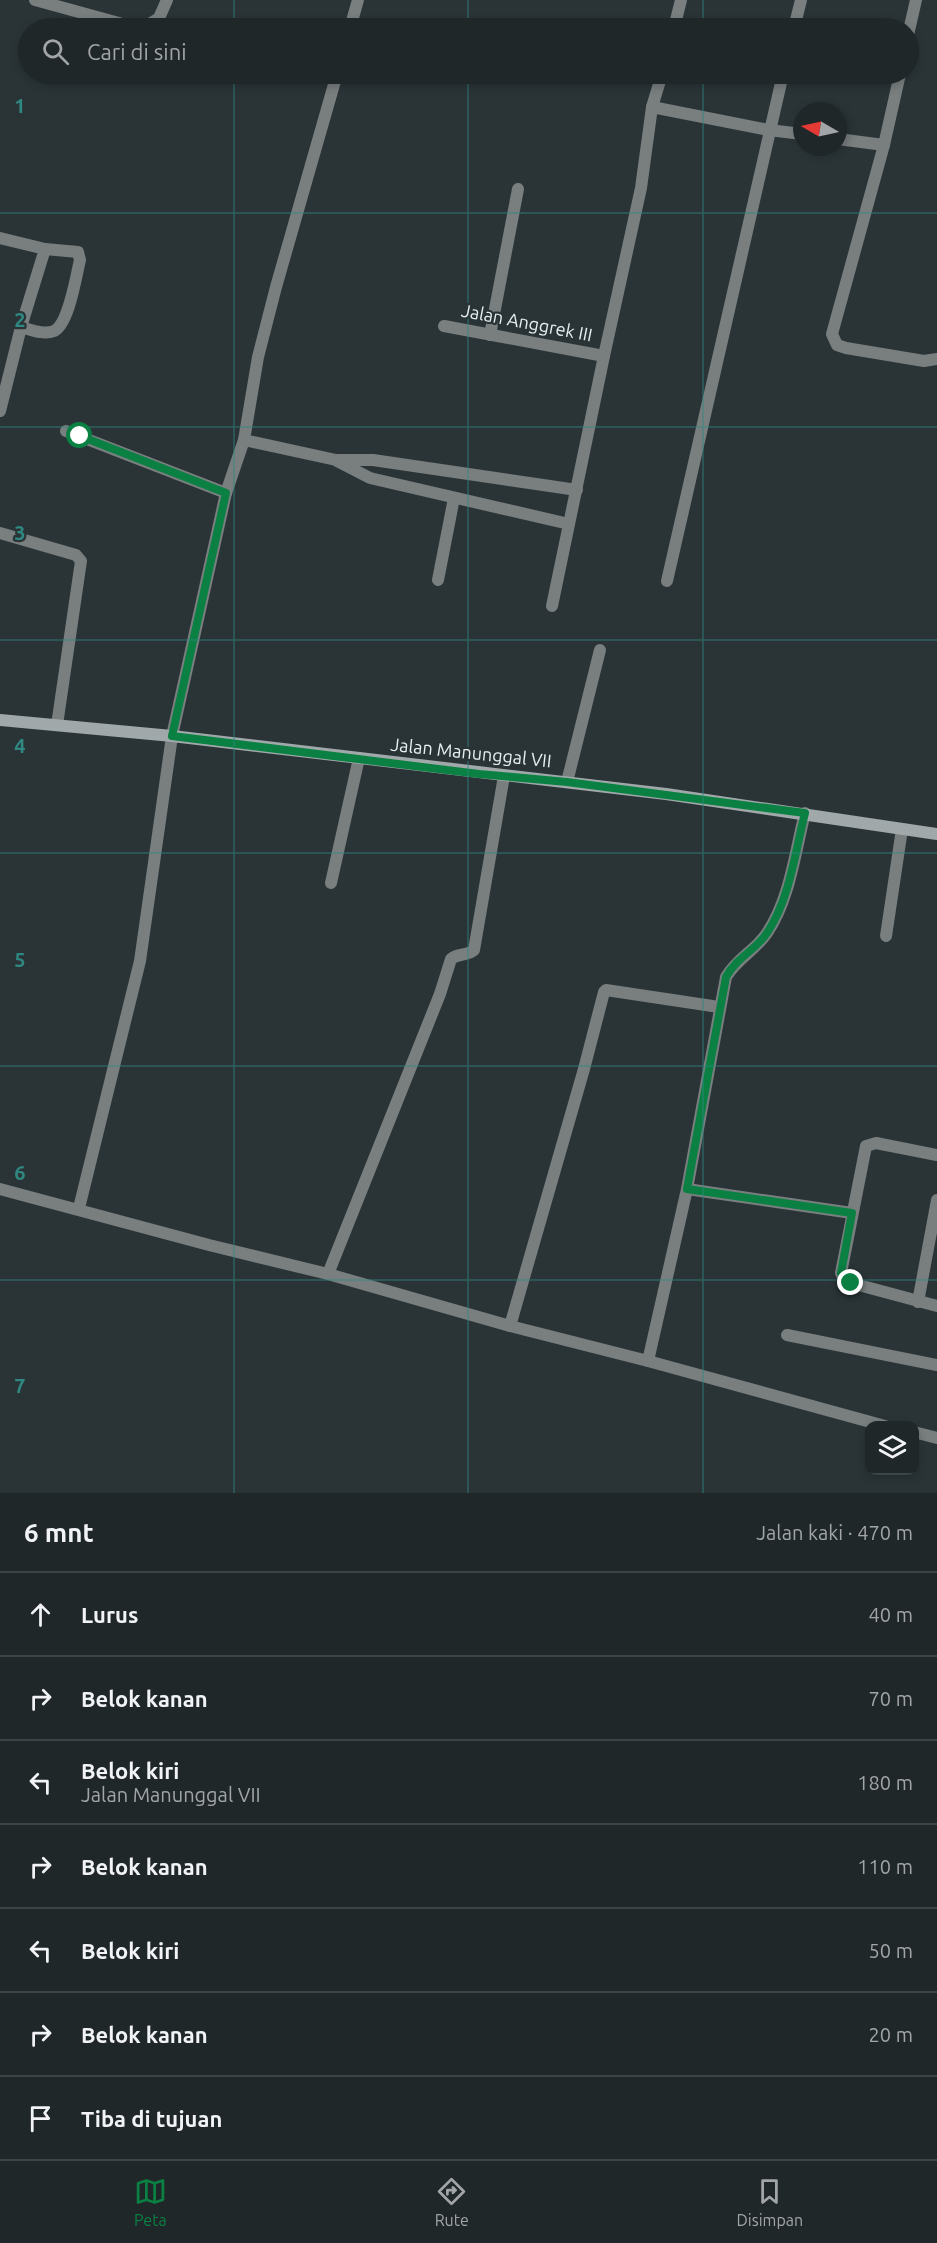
<!DOCTYPE html>
<html lang="id">
<head>
<meta charset="utf-8">
<style>
  body { margin:0; font-family:Ubuntu,sans-serif; background:#282f31; color:#f1f3f6 }
  .controls { position:absolute; right:18px; bottom:18px; display:grid; overflow:hidden; border-radius:12px; box-shadow:0 3px 9px #0003 }
  .controls button { width:54px; height:54px; display:grid; place-items:center; padding:0; border:0; border-bottom:2px solid #3d4446; background:#202729; color:#f1f3f6; font:30px sans-serif }
  .compass { position:absolute; left:793px; top:102px; width:54px; height:54px; border-radius:50%; background:#202729; box-shadow:0 3px 9px #0003; rotate:279deg }
  .stop { position:absolute; width:18px; height:18px; margin:-14px; border:4px solid #0b8043; border-radius:50%; background:#fff }
  .stop.end { background:#0b8043; border-color:#fff; box-shadow:0 2px 6px #0008 }
  .list { margin:0; padding:0; list-style:none }
  h2 { display:flex; justify-content:space-between; align-items:center; height:78px; margin:0; padding:0 24px; font-size:26px }
  h2 small { font-size:20px; font-weight:400; color:#a2a5a8 }
  .list li { display:grid; grid-template-columns:39px 1fr auto; gap:18px; align-items:center; box-sizing:border-box; height:84px; padding:0 24px; border-top:2px solid #3d4446 }
  .list b { display:block; font-size:22px; white-space:nowrap }
  .list p { margin:0; font-size:20px; white-space:nowrap; color:#a2a5a8 }
  .list em { font-size:20px; font-style:normal; color:#a2a5a8 }
  .icon { flex:none; width:33px; height:33px; fill:none; stroke:currentColor; stroke-width:2; stroke-linecap:round; stroke-linejoin:round }
  .map { position:relative; flex:none; width:937px; height:1493px; overflow:hidden }
  .search { position:absolute; background:#202729; box-shadow:0 3px 9px #0003; left:18px; right:18px; top:18px; height:66px; display:flex; align-items:center; gap:15px; box-sizing:border-box; padding:0 21px; border-radius:33px; color:#a2a5a8; font-size:22px }
  .sheet { height:666px; background:#202729 }
  nav { display:flex; justify-content:space-around; align-items:center; box-sizing:border-box; height:84px; border-top:2px solid #3d4446; background:#202729; font-size:16px; color:#a2a5a8 }
  nav a { display:grid; justify-items:center; gap:3px }
  nav .on { color:#0b8043 }
  .map>svg:first-child { display:block }
</style>
</head>
<body>
<div class="map">
<svg width="937" height="1493" viewBox="0 0 937 1493">
  <rect width="100%" height="100%" fill="#2a3437"/>
  <g fill="none" stroke-linecap="round" stroke-linejoin="round">
    <!-- lane -->
    <g stroke="#797e7f" stroke-width="12">
      <polyline points="438,580 454,498"/>
      <polyline points="886,936 902,829"/>
    </g>
    <!-- street -->
    <g stroke="#797e7f" stroke-width="12">
      <polyline points="35,0 137,28"/>
      <polyline points="143,28 159,18 167,0"/>
      <polyline points="350,28 358,0"/>
      <polyline points="674,28 681,0"/>
      <polyline points="794,28 801,0"/>
      <polyline points="908,35 916,0"/>
      <polyline points="900,74 884,145 832,334 837,345 846,348 924,361 937,359"/>
      <polyline points="652,107 769,130 802,134"/>
      <polyline points="838,139 884,145"/>
      <polyline points="0,238 45,249 21,327 0,411"/>
      <polyline points="444,326 604,356"/>
      <path d="M21,327C32,330 44,335 54,331C69,324 76,276 80,260L78,252L45,249"/>
      <polyline points="490,335 518,189"/>
      <polyline points="66,431 226,493"/>
      <polyline points="244,440 336,460 373,460 577,490"/>
      <polyline points="337,461 370,478 569,524"/>
      <polyline points="0,533 76,555 81,561 57,725"/>
      <polyline points="667,581 783,74"/>
      <polyline points="552,606 604,356 641,188 652,107 662,74"/>
      <polyline points="567,782 600,650"/>
      <polyline points="331,883 359,758"/>
      <polyline points="937,1155 876,1143 866,1146 841,1273 844,1279 851,1283 937,1306"/>
      <polyline points="0,1189 209,1245 328,1274 510,1326 648,1361 885,1426"/>
      <polyline points="687,1189 852,1213"/>
      <polyline points="79,1208 140,961 172,736 226,493 244,440 258,357 276,287 337,74"/>
      <path d="M328,1274L440,994L451,959C458,953 468,956 474,950L504,776"/>
      <polyline points="918,1302 937,1200"/>
      <polyline points="510,1326 584,1069 604,992 606,990 719,1007"/>
      <polyline points="787,1335 937,1365"/>
      <path d="M648,1361L687,1189L726,977C737,958 755,951 767,933C790,899 795,852 805,813"/>
      <polyline points="914,1432 937,1438"/>
    </g>
    <!-- secondary -->
    <polyline stroke="#a0a8aa" stroke-width="12" points="0,720 172,736 666,794 937,834"/>
  </g>
  <g fill="none" stroke-linecap="round" stroke-linejoin="round">
    <!-- route -->
    <path stroke="#0b8043" stroke-width="8" d="M80,436L226,493L172,736L479,774L567,782L805,813C795,852 790,899 767,933C755,951 737,957 726,977L687,1189L852,1213L841,1273L844,1279L851,1283"/>
  </g>
  <!-- grid -->
  <path fill="none" stroke="#2f8881" stroke-width="1.5" stroke-opacity="0.55" d="M234,0V28M468,0V28M703,0V28M234,74V1493M468,74V1493M703,74V1493M0,213H937M0,427H937M0,640H937M0,853H937M0,1066H937M0,1280H937"/>
  <g text-anchor="middle" stroke-width="4.5" stroke-linejoin="round" paint-order="stroke">
    <!-- street labels -->
    <g font-size="18" fill="#e6edee" stroke="#2a3437">
      <text transform="translate(527 323) rotate(11)" y="6">Jalan Anggrek III</text>
      <text transform="translate(471 753) rotate(6)" y="6">Jalan Manunggal VII</text>
    </g>
  </g>
  <g font-size="20" text-anchor="middle" font-weight="bold" fill="#2f8881" stroke="#2a3437" stroke-width="4.5" stroke-linejoin="round" paint-order="stroke">
    <text x="20" y="113">1</text>
    <text x="20" y="327">2</text>
    <text x="20" y="540">3</text>
    <text x="20" y="753">4</text>
    <text x="20" y="967">5</text>
    <text x="20" y="1180">6</text>
    <text x="20" y="1393">7</text>
  </g>
</svg>
<div class="controls">
<button><svg class="icon" aria-label="layers" viewBox="0 0 24 24"><path d="M12 4l9 5-9 5-9-5zM3 14l9 5 9-5"/></svg></button>
</div>
<svg class="compass" viewBox="-18 -18 36 36"><path d="M0-13l5 13h-10z" fill="#e53935"/><path d="M0 13l5-13h-10z" fill="#a2a5a8"/></svg>
<div class="stop" style="left:80px;top:436px"></div>
<div class="stop end" style="left:851px;top:1283px"></div>
<div class="search"><svg class="icon" aria-label="search" viewBox="0 0 24 24"><circle cx="10" cy="10" r="6"/><path d="M15 15l6 6"/></svg>Cari di sini</div>
</div>
<section class="sheet">
<h2>6 mnt<small>Jalan kaki · 470 m</small></h2>
<ul class="list">
<li><svg class="icon" aria-label="ahead" viewBox="0 0 24 24"><path d="M12 20V5M6 11l6-6 6 6"/></svg><div><b>Lurus</b></div><em>40 m</em></li>
<li><svg class="icon" aria-label="right" viewBox="0 0 24 24"><path d="M7 20v-9h11M14 6l5 5-5 5"/></svg><div><b>Belok kanan</b></div><em>70 m</em></li>
<li><svg class="icon" aria-label="left" viewBox="0 0 24 24"><path d="M17 20v-9H6M10 6l-5 5 5 5"/></svg><div><b>Belok kiri</b><p>Jalan Manunggal VII</p></div><em>180 m</em></li>
<li><svg class="icon" aria-label="right" viewBox="0 0 24 24"><path d="M7 20v-9h11M14 6l5 5-5 5"/></svg><div><b>Belok kanan</b></div><em>110 m</em></li>
<li><svg class="icon" aria-label="left" viewBox="0 0 24 24"><path d="M17 20v-9H6M10 6l-5 5 5 5"/></svg><div><b>Belok kiri</b></div><em>50 m</em></li>
<li><svg class="icon" aria-label="right" viewBox="0 0 24 24"><path d="M7 20v-9h11M14 6l5 5-5 5"/></svg><div><b>Belok kanan</b></div><em>20 m</em></li>
<li><svg class="icon" aria-label="arrive" viewBox="0 0 24 24"><path d="M6 21V4h12l-3 4 3 4H6"/></svg><div><b>Tiba di tujuan</b></div></li>
</ul>
</section>
<nav>
<a class="on"><svg class="icon" aria-label="map" viewBox="0 0 24 24"><path d="M3 6l6-2 6 2 6-2v14l-6 2-6-2-6 2zM9 4v14M15 6v14"/></svg>Peta</a>
<a><svg class="icon" aria-label="directions" viewBox="0 0 24 24"><path d="M12 3l9 9-9 9-9-9zM9 14v-3h6M13 9l2 2-2 2"/></svg>Rute</a>
<a><svg class="icon" aria-label="saved" viewBox="0 0 24 24"><path d="M7 4h10v16l-5-4-5 4z"/></svg>Disimpan</a>
</nav>
</body>
</html>
